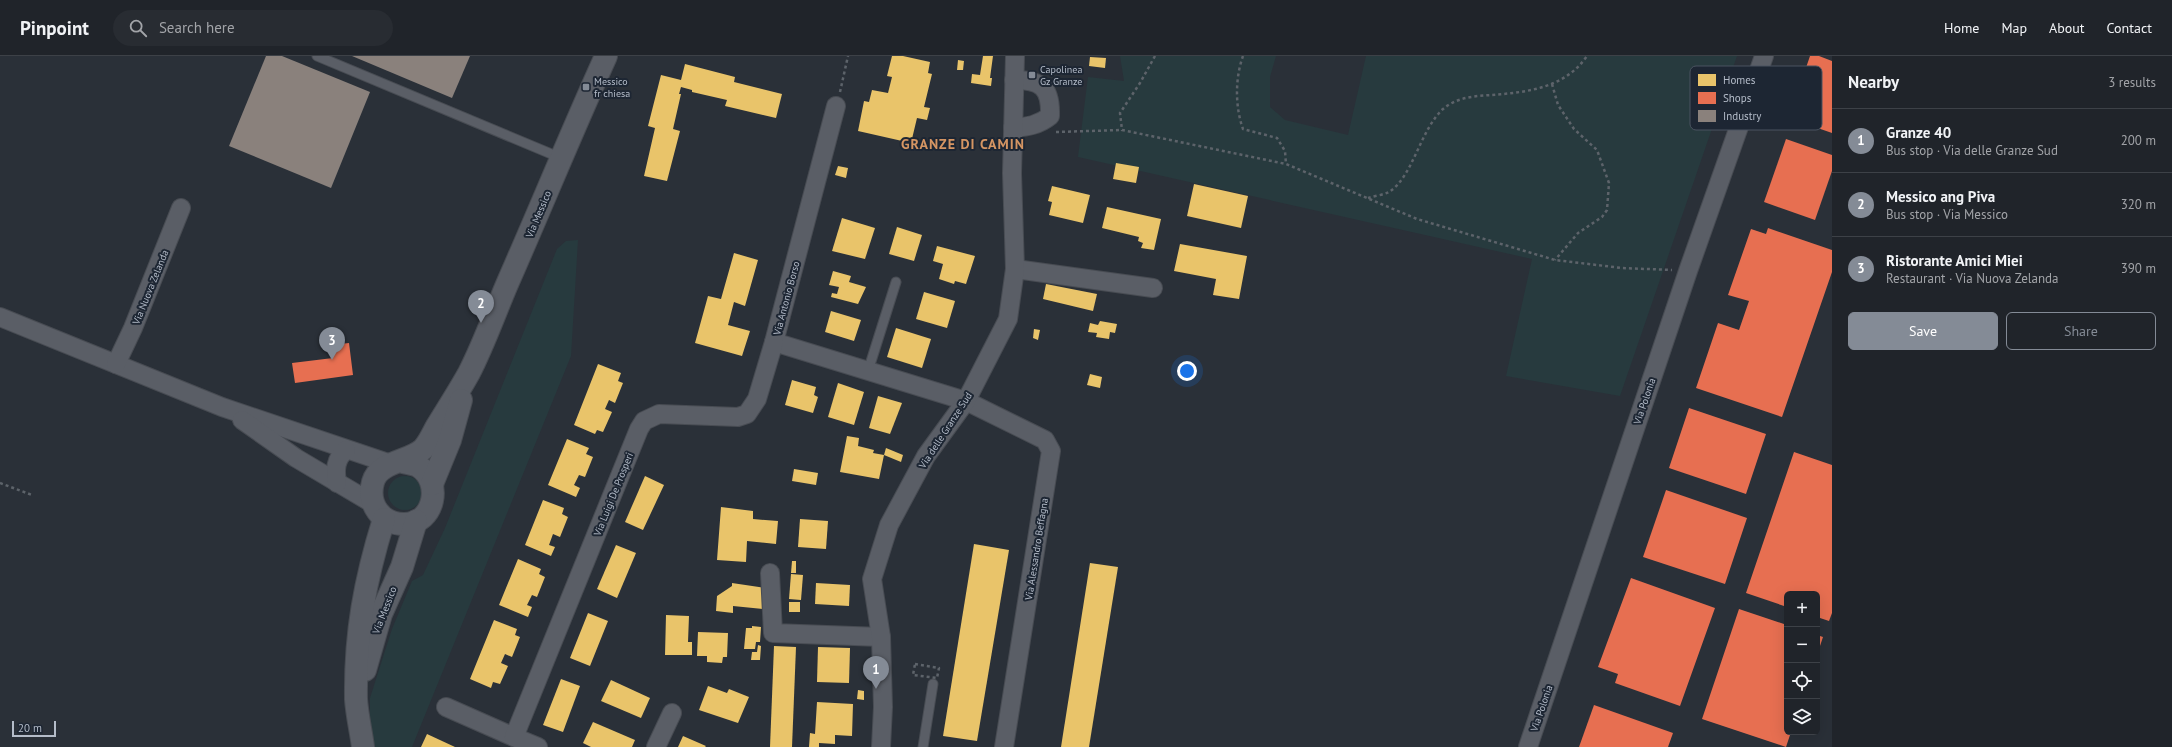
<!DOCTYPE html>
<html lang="en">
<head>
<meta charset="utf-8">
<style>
  body { margin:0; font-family:"PT Sans",sans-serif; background:#282c32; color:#f1f3f6 }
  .controls { position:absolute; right:12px; bottom:12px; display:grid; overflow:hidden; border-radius:6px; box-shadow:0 4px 16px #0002 }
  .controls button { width:36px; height:36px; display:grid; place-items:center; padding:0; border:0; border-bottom:1px solid #3d4147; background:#20242a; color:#f1f3f6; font:20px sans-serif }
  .scale { position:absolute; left:12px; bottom:10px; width:44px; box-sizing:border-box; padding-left:4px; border:2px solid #b4bcc9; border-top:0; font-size:11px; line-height:14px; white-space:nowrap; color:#b4bcc9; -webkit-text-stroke:3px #1d2633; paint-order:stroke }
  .you { position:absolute; left:1187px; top:315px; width:14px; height:14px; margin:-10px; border:3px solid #fff; border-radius:50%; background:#1a73e8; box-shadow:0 0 0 6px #1a73e833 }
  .badge { display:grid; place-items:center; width:26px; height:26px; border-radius:50%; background:#848b96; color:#fff; font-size:13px; font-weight:700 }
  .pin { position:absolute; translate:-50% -33px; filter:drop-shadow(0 1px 2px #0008) }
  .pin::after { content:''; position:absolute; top:21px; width:14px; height:12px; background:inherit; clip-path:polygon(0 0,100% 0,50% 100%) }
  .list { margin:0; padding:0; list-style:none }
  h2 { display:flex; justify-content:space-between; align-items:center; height:52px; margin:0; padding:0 16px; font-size:17px }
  h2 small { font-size:13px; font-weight:400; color:#a2a4a8 }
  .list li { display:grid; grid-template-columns:26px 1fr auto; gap:12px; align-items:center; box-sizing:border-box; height:64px; padding:0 16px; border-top:1px solid #3d4147 }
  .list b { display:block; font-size:15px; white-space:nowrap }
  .list p { margin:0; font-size:13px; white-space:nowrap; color:#a2a4a8 }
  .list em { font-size:13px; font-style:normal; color:#a2a4a8 }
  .actions { display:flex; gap:8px; padding:12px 16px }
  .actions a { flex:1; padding:9px 0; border:1px solid #848b96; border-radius:6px; text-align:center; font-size:14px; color:#848b96 }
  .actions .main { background:#848b96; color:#fff }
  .icon { flex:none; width:22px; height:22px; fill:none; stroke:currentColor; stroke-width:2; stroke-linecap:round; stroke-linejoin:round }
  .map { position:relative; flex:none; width:1832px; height:691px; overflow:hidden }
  header { display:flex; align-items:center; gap:24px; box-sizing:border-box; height:56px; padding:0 20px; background:#20242a; border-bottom:1px solid #3d4147 }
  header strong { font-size:19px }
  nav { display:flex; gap:22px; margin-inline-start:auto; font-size:14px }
  .search { width:280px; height:36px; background:#282c32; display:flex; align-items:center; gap:10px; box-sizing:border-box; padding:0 14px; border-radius:22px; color:#a2a4a8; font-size:15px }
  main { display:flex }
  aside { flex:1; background:#20242a }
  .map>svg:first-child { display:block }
</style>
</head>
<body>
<header>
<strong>Pinpoint</strong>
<div class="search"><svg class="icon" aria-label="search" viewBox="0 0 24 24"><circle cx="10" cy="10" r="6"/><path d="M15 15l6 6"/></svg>Search here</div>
<nav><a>Home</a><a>Map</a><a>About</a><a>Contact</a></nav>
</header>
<main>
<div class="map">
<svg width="1832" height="691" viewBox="0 0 1832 691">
  <rect width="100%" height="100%" fill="#2a3038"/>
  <!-- green -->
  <g fill="#273a3e">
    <polygon points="1120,0 1276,0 1270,21 1270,51 1285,64 1348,79 1366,0 1737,0 1620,340 1506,320 1532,203 1078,101 1088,21 1124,25"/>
    <polygon points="578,184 571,300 412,691 370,691 370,642 392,573 412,525 423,519 445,472 557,193 566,185"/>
    <circle cx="405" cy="437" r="17"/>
  </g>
  <!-- homes -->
  <g fill="#e9c46a">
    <polygon points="892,0 903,0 930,6 928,17 932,18 924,51 930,52 927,64 917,62 911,87 858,75 864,45 869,46 872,34 888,37 892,21 887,20"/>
    <polygon points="983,0 993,0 990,22 992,22 991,30 971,27 972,18 980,19"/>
    <polygon points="1090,1 1106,2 1105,12 1089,10"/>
    <polygon points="958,4 964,5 963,14 957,14"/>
    <polygon points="685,8 735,21 734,26 782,38 776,62 725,50 727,44 692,36 692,34 681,31 679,38 681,38 673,73 680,75 667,125 644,120 655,72 648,70 661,19 681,24"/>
    <polygon points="1116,107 1139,111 1136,127 1113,123"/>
    <polygon points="838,110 848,112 846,122 835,119"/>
    <polygon points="1194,128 1248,140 1241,172 1187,160"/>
    <polygon points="1052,130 1090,139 1083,167 1049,159 1052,146 1048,145"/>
    <polygon points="1107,151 1161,163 1154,194 1141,192 1143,187 1138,185 1139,181 1102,172"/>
    <polygon points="842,162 875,172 865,203 832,195"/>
    <polygon points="897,171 922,179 914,205 889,198"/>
    <polygon points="1180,188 1247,200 1239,243 1213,239 1216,223 1174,215"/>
    <polygon points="937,190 975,200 966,228 955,225 954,228 939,223 943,208 933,205"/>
    <polygon points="734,197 758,204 745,250 734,246 728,269 750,275 742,300 695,287 708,240 721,243"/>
    <polygon points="833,215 851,220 849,226 866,231 858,248 831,241 832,237 837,238 839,231 829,229"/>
    <polygon points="1046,228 1097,238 1093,255 1043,243"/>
    <polygon points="924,236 955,245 947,272 916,263"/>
    <polygon points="831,255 861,264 854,285 825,276"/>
    <polygon points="1100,265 1117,268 1115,277 1110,276 1109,283 1096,281 1097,277 1088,276 1090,267 1098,269"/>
    <polygon points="896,272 931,283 922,312 887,301"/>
    <polygon points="1034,273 1040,274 1038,284 1033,282"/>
    <polygon points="598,308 621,317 618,325 623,327 615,347 609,344 605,353 612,356 603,376 597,374 595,378 574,369"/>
    <polygon points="1090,318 1102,321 1100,332 1087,329"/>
    <polygon points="792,324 816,331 814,339 818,341 813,357 785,349"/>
    <polygon points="838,327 864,336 854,369 828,361"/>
    <polygon points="878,340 902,347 890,378 869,372"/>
    <polygon points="847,380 859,382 858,390 874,394 873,397 884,399 879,423 840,416"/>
    <polygon points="567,383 589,392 586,398 593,401 585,421 579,419 574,429 580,432 576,441 548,429"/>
    <polygon points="886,392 903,399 901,406 884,399"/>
    <polygon points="794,413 818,417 816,429 792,425"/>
    <polygon points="645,420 664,429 643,474 625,466"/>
    <polygon points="543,444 564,452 562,458 568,461 560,481 553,478 549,489 555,491 551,500 525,489"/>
    <polygon points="721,451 753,455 753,463 778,465 776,488 747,485 746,506 717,504"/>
    <polygon points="800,463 828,465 826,493 798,491"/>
    <polygon points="974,488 1009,494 977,685 943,680"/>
    <polygon points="616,489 636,497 617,542 597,533"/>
    <polygon points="518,503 541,513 539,518 545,521 537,541 532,539 527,549 532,551 528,561 499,549"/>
    <polygon points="792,505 796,505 796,517 791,517"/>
    <polygon points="1090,507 1118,511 1089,691 1061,691"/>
    <polygon points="791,518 803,519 801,544 789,543"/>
    <polygon points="732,527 766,532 763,553 733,550 733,557 716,555 717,540 732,530"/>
    <polygon points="816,527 850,529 849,550 815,548"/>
    <rect x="789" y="546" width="11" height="10"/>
    <polygon points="588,557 608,565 590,610 570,602"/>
    <polygon points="666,559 689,560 688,586 692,586 692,599 665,599"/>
    <polygon points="494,564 517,573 515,579 520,581 512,601 505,598 501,607 508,610 500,628 493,626 491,632 470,623"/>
    <polygon points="752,570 761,571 760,586 756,586 755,593 744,593 746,572 752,572"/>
    <polygon points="698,576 728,577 727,601 723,601 722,607 707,606 707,600 697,600"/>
    <polygon points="758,589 761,590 760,604 751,604 752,596 757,596"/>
    <polygon points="774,590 796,591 792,691 770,691"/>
    <polygon points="818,591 850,592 849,627 817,626"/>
    <polygon points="561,623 580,630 563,676 543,669"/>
    <polygon points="611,624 650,642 641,662 601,645"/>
    <polygon points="708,630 727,637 729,633 749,641 738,667 699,654"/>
    <polygon points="858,634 864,635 864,644 857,643"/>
    <polygon points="817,646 853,648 852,680 835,679 835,688 819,687 819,691 809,691 810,677 815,678"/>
    <polygon points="593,666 635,684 632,691 591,691 583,687"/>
    <polygon points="427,678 455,691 421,691"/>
    <polygon points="683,680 706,690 705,691 678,691"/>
  </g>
  <!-- shops -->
  <g fill="#e76f51">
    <polygon points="1810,0 1819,0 1832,5 1832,77 1809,69 1817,48 1796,41"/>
    <polygon points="1786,83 1832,99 1832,115 1815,164 1764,146"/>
    <polygon points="1768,172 1832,194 1832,216 1782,361 1696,332 1718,267 1739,274 1749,245 1728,239 1751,173 1766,178"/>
    <polygon points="349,287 353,319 295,327 292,307 333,302 332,294 341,293 340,288"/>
    <polygon points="1689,352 1766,378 1746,438 1669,412"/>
    <polygon points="1794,396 1832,409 1832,557 1829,565 1817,561 1817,538 1787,538 1787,551 1746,537"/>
    <polygon points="1666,434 1747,462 1725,528 1643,501"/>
    <polygon points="1631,522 1715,552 1680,650 1615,627 1618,618 1598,611"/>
    <polygon points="1739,553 1787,569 1787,676 1791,676 1786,691 1702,663"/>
    <polygon points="1817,579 1823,581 1817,599"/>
    <polygon points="1594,649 1673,677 1668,691 1579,691"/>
  </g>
  <!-- industry -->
  <g fill="#8a817c">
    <polygon points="266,0 282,0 370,36 331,132 229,90"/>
    <polygon points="352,0 470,0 452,42"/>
  </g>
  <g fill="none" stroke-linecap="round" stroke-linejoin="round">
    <!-- service casing -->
    <g stroke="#484c53" stroke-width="11">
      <g id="service">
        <polyline points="317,0 561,102"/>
        <polyline points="868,315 896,226"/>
        <polyline points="923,691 933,628"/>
      </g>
    </g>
    <!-- minor casing -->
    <g stroke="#484c53" stroke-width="20">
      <g id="minor">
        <polyline points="836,50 774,286 966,345 1045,384 1051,395 1004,691"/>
        <path d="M1013,72C1027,71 1039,69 1050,60C1051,31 1041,24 1014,24"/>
        <polyline points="1015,213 1153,232"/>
        <polyline points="0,261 222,351 391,408"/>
        <polyline points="116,308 133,272 181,152"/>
        <polyline points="242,364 296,402 372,447"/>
        <path d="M337,427C335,414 335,403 346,394"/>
        <polyline points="770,517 773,577 881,581"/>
        <polyline points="446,651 514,681"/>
        <polyline points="538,691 514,681 639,373 644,365 659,358 738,361 747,358 757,343 774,286"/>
        <polyline points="656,691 672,657"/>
        <polyline points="881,691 883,651 881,581 872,523 889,469 926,400 966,345 1008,263 1015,213 1012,117 1015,0"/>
        <polyline points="1528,691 1688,215 1764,0"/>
      </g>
    </g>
    <!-- tertiary casing -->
    <g stroke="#484c53" stroke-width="24">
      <g id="tertiary">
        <path d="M403,406C408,407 414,408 418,410C443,425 435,468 404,468C381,468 367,448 373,426C379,405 409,406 423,393C429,387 433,377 437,370C448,352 459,335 469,317C484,288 495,256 508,226C541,151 572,75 606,0"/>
        <polyline points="432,428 450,384 461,344"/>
        <polyline points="365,614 381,558 402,511 416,465"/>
        <path d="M363,691C361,675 357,659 356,643C355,578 365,524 384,463"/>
      </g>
    </g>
    <!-- path -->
    <g stroke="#5d636a" stroke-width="2.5" stroke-dasharray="3 3" stroke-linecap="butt">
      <polyline points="1155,0 1140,27 1120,57 1122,74 1286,108 1417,163 1555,204 1622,212 1672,214"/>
      <path d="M1243,0C1235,22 1235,51 1243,73L1277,82L1285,95L1286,108"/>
      <polyline points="1552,28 1558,49 1574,73 1597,94 1609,127 1607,154 1602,161 1578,177 1555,204"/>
      <polyline points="840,36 848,0"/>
      <polyline points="1056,76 1122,74"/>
      <path d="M1368,142C1374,140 1383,139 1389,136C1413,121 1420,74 1443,53C1457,41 1475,40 1492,39C1528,36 1565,32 1587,0"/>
      <polyline points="0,427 32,439"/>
      <polygon points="915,608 939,612 937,622 913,619"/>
    </g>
    <!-- service -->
    <use href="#service" stroke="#5a5e66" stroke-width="9"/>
    <!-- minor -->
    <use href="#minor" stroke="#5a5e66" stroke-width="18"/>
    <!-- tertiary -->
    <use href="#tertiary" stroke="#5a5e66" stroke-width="22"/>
  </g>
  <!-- markers -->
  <g fill="#848b96" stroke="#1d2633" stroke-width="1.5">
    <rect x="1028" y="15" width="8" height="8" rx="2"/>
    <rect x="582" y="27" width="8" height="8" rx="2"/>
  </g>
  <g text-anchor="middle" stroke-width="4" stroke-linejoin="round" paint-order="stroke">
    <!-- poi labels -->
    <g font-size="10" fill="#b4bcc9" stroke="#1d2633" text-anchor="start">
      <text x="1040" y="17">Capolinea<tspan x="1040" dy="12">Gz Granze</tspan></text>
      <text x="594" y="29">Messico<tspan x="594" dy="12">fr chiesa</tspan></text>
    </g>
    <!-- street labels -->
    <g font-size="10" fill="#b4bcc9" stroke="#1d2633">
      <text transform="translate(538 158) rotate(-67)" y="4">Via Messico</text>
      <text transform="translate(150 231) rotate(-68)" y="4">Via Nuova Zelanda</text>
      <text transform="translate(786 242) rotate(-75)" y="4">Via Antonio Borso</text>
      <text transform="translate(1644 345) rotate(-71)" y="4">Via Polonia</text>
      <text transform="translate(945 374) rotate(-57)" y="4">Via delle Granze Sud</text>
      <text transform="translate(613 438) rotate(-68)" y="4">Via Luigi De Prosperi</text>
      <text transform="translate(1036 493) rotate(-81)" y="4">Via Alessandro Beffagna</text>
      <text transform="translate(384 554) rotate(-69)" y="4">Via Messico</text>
      <text transform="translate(1541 652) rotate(-71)" y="4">Via Polonia</text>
    </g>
    <!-- district labels -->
    <g font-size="14" font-weight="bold" letter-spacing="1" fill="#d59563" stroke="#1d2633">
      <text x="963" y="93">GRANZE DI CAMIN</text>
    </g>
  </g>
  <!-- legend -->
  <rect x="1690" y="10" width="132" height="64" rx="6" fill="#1d2633" stroke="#4a5360" stroke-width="1"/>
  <rect x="1698" y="18" width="18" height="12" fill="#e9c46a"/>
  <rect x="1698" y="36" width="18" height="12" fill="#e76f51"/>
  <rect x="1698" y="54" width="18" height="12" fill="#8a817c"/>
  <g font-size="11" fill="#b4bcc9">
    <text x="1723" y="28">Homes</text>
    <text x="1723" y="46">Shops</text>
    <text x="1723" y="64">Industry</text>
  </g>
</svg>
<div class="controls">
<button>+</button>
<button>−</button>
<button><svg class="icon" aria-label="locate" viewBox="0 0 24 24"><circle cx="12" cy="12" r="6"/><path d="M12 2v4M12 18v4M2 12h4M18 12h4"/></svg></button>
<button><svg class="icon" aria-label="layers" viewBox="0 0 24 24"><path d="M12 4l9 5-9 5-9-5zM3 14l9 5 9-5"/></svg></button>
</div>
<div class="scale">20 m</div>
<div class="you"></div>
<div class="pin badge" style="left:876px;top:633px">1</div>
<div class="pin badge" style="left:481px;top:267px">2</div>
<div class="pin badge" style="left:332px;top:304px">3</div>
</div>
<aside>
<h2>Nearby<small>3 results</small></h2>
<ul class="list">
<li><span class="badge">1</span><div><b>Granze 40</b><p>Bus stop · Via delle Granze Sud</p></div><em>200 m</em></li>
<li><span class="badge">2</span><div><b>Messico ang Piva</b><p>Bus stop · Via Messico</p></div><em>320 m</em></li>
<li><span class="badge">3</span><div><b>Ristorante Amici Miei</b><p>Restaurant · Via Nuova Zelanda</p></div><em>390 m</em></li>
</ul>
<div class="actions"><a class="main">Save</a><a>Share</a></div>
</aside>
</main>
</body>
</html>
